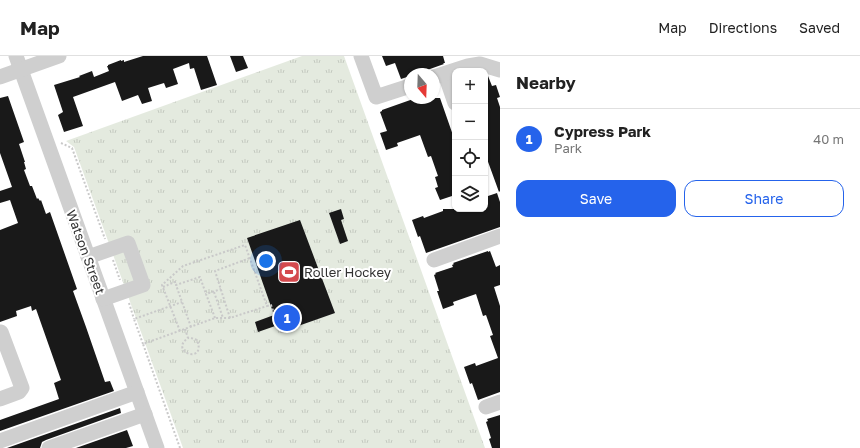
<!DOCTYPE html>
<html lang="en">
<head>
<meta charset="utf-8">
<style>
  body { margin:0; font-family:"Golos Text",sans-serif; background:#f6f6f6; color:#222 }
  .controls { position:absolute; right:12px; top:12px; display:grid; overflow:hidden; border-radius:8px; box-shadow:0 1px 3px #0004 }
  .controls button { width:36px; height:36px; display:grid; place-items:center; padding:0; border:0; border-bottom:1px solid #e0e0e0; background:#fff; color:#222; font:20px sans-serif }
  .compass { position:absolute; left:404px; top:12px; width:36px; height:36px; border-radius:50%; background:#fff; box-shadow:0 1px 3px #0004; rotate:161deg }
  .you { position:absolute; left:266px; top:205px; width:14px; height:14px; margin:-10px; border:3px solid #fff; border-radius:50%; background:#1a73e8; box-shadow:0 0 0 6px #1a73e833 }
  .badge { display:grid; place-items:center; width:26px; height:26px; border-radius:50%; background:#2563eb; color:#fff; font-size:13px; font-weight:700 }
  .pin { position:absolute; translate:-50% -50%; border:2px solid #fff; box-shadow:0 1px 4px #0006 }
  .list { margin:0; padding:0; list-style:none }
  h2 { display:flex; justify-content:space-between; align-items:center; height:52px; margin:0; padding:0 16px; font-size:17px }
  h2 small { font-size:13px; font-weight:400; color:#767676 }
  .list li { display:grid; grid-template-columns:26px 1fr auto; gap:12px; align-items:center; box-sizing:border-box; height:60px; padding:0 16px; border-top:1px solid #e0e0e0 }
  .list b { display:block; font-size:15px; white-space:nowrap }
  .list p { margin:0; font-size:13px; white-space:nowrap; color:#767676 }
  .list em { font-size:13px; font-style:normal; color:#767676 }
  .actions { display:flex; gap:8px; padding:12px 16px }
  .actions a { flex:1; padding:9px 0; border:1px solid #2563eb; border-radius:12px; text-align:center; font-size:14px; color:#2563eb }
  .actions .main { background:#2563eb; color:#fff }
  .icon { flex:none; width:22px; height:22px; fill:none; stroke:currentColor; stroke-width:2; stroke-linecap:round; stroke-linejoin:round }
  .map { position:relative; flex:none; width:500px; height:392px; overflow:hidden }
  header { display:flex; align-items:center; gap:24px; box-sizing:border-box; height:56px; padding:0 20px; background:#fff; border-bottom:1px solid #e0e0e0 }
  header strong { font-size:19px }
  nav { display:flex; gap:22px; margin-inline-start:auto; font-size:14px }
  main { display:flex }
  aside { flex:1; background:#fff }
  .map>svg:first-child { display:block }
</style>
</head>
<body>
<header>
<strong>Map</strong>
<nav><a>Map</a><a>Directions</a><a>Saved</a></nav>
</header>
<main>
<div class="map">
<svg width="500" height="392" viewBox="0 0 500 392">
  <defs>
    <pattern id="park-tufts" width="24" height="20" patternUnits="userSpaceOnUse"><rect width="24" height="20" fill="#e4eadf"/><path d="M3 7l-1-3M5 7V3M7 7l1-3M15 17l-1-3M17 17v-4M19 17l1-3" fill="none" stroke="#c4c9c0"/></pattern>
  </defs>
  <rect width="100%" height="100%" fill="#fff"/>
  <!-- park -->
  <polygon fill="url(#park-tufts)" points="302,0 344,0 485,392 183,392 74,91 66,85"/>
  <!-- building -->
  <g fill="#191919">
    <polygon points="143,0 207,0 217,29 201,34 194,12 190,13 189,7 173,13 178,28 166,32 164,27 148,32 152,45 142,48 138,39 122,45 115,26 73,41 83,70 64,76 58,59 63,56 54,29 80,21 79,20 92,15 94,21 109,15 107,10 108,10 108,9 121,4 121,5 124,4 124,6"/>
    <polygon points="230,0 243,0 248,12 236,16"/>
    <polygon points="382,0 443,0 445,7 443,7 444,8 416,18 410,18 410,20 401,23 395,7 386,10"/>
    <polygon points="485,19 488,20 492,30 496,29 500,41 497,42 500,51 500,135 499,136 487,103 485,104"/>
    <polygon points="8,40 24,86 19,88 25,106 24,106 26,113 24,114 30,130 32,130 37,143 38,142 40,145 41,144 46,158 50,156 77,233 73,235 86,271 105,326 110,325 114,335 0,375 0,364 59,343 54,327 61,324 36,253 32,255 31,250 16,255 17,260 0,266 0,174 18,167 10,144 0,147 0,135 12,131 0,97 0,42"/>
    <polygon points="416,42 440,42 455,85 455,139 440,144 435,132 438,131 435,121 438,120 431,100 428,101 420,79 397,87 398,90 386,94 380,77 387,75 380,56 382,55 382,54"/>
    <polygon points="497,137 500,146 500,171 426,197 420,180 418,181 412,164 423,160 424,162 443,155 443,153 485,153 485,141"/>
    <polygon points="341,153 344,163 341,164 348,185 340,188 329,157"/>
    <polygon points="300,164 335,257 281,276 278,269 258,276 255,266 274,259 247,182"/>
    <polygon points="488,195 488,196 490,195 496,211 500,209 500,229 494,231 500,250 500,336 478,344 472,327 470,328 464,311 475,307 476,310 498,302 490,280 493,279 486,259 483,260 476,238 453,246 454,249 443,253 437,235 439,235 434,219 436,218 435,217 453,211 452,209 454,208 453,207"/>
    <polygon points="120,352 121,357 46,384 42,386 40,392 7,392"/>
    <polygon points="500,359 500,392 492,392 489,383 491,382 486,366 488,365 487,363"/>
    <polygon points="127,374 133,390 126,392 76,392"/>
  </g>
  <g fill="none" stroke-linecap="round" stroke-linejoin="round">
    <!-- path -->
    <g stroke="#c9c9c9" stroke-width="2" stroke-dasharray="2 2" stroke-linecap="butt">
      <polyline points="61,87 72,92 105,183"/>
      <polyline points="113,204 120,224"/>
      <polyline points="163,231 175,226 176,229"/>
      <polyline points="214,236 223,262"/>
      <polyline points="129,247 134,263"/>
      <polyline points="215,262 206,238 221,233"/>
      <polyline points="230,262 215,215 250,202"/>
      <polyline points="191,271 176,229 200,221 206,238"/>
      <path d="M185,273L188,282C168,296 207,309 197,284L191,282H188"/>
      <polyline points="180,275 162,229 183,210 245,189 267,250 271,249 281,276 289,273"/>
      <polyline points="143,288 134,263 182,246"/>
      <polyline points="180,392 143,288 215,262 230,262 267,250"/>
    </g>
    <!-- minor -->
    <g stroke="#cfcfcf" stroke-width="15">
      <polyline points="16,0 157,392"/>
      <polyline points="361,0 376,41 410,30"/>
      <polyline points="445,18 455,47"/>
      <polyline points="0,21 59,0"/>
      <polyline points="434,21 468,10 480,8 500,14"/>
      <polyline points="88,201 128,187 143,229 103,243"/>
      <polyline points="434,204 500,180"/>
      <polyline points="0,343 19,336 22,332 1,276"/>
      <polyline points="486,351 500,346"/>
      <polyline points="0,385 137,336"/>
      <polyline points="49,392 145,358"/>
    </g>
  </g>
  <!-- icons -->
  <defs>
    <g id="stadium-square" transform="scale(1.15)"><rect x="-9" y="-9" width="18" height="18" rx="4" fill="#d4494d" stroke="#fff"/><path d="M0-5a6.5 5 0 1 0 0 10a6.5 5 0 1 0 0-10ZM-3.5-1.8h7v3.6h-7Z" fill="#fff"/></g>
  </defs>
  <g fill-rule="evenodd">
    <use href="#stadium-square" x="289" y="216"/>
  </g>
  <g text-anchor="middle" stroke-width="4" stroke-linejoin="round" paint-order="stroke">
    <!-- street labels -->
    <g font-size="13" fill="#323232" stroke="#fff">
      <text transform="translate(86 196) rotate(70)" y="5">Watson Street</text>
    </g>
    <!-- poi labels -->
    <g font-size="13" fill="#323232" stroke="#fff" text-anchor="start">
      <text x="304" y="221">Roller Hockey</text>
    </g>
  </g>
</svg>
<div class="controls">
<button>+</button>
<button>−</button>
<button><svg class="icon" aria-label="locate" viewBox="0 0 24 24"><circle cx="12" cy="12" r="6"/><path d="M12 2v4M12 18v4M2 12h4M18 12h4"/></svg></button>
<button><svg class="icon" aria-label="layers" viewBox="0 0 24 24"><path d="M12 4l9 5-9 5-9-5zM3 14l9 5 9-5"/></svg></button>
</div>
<svg class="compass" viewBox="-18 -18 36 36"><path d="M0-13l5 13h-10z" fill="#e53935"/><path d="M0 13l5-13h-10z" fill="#767676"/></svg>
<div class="you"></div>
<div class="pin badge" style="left:287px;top:262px">1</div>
</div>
<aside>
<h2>Nearby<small></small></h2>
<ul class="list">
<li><span class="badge">1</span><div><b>Cypress Park</b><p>Park</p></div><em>40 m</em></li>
</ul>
<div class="actions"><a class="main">Save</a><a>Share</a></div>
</aside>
</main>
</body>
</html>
